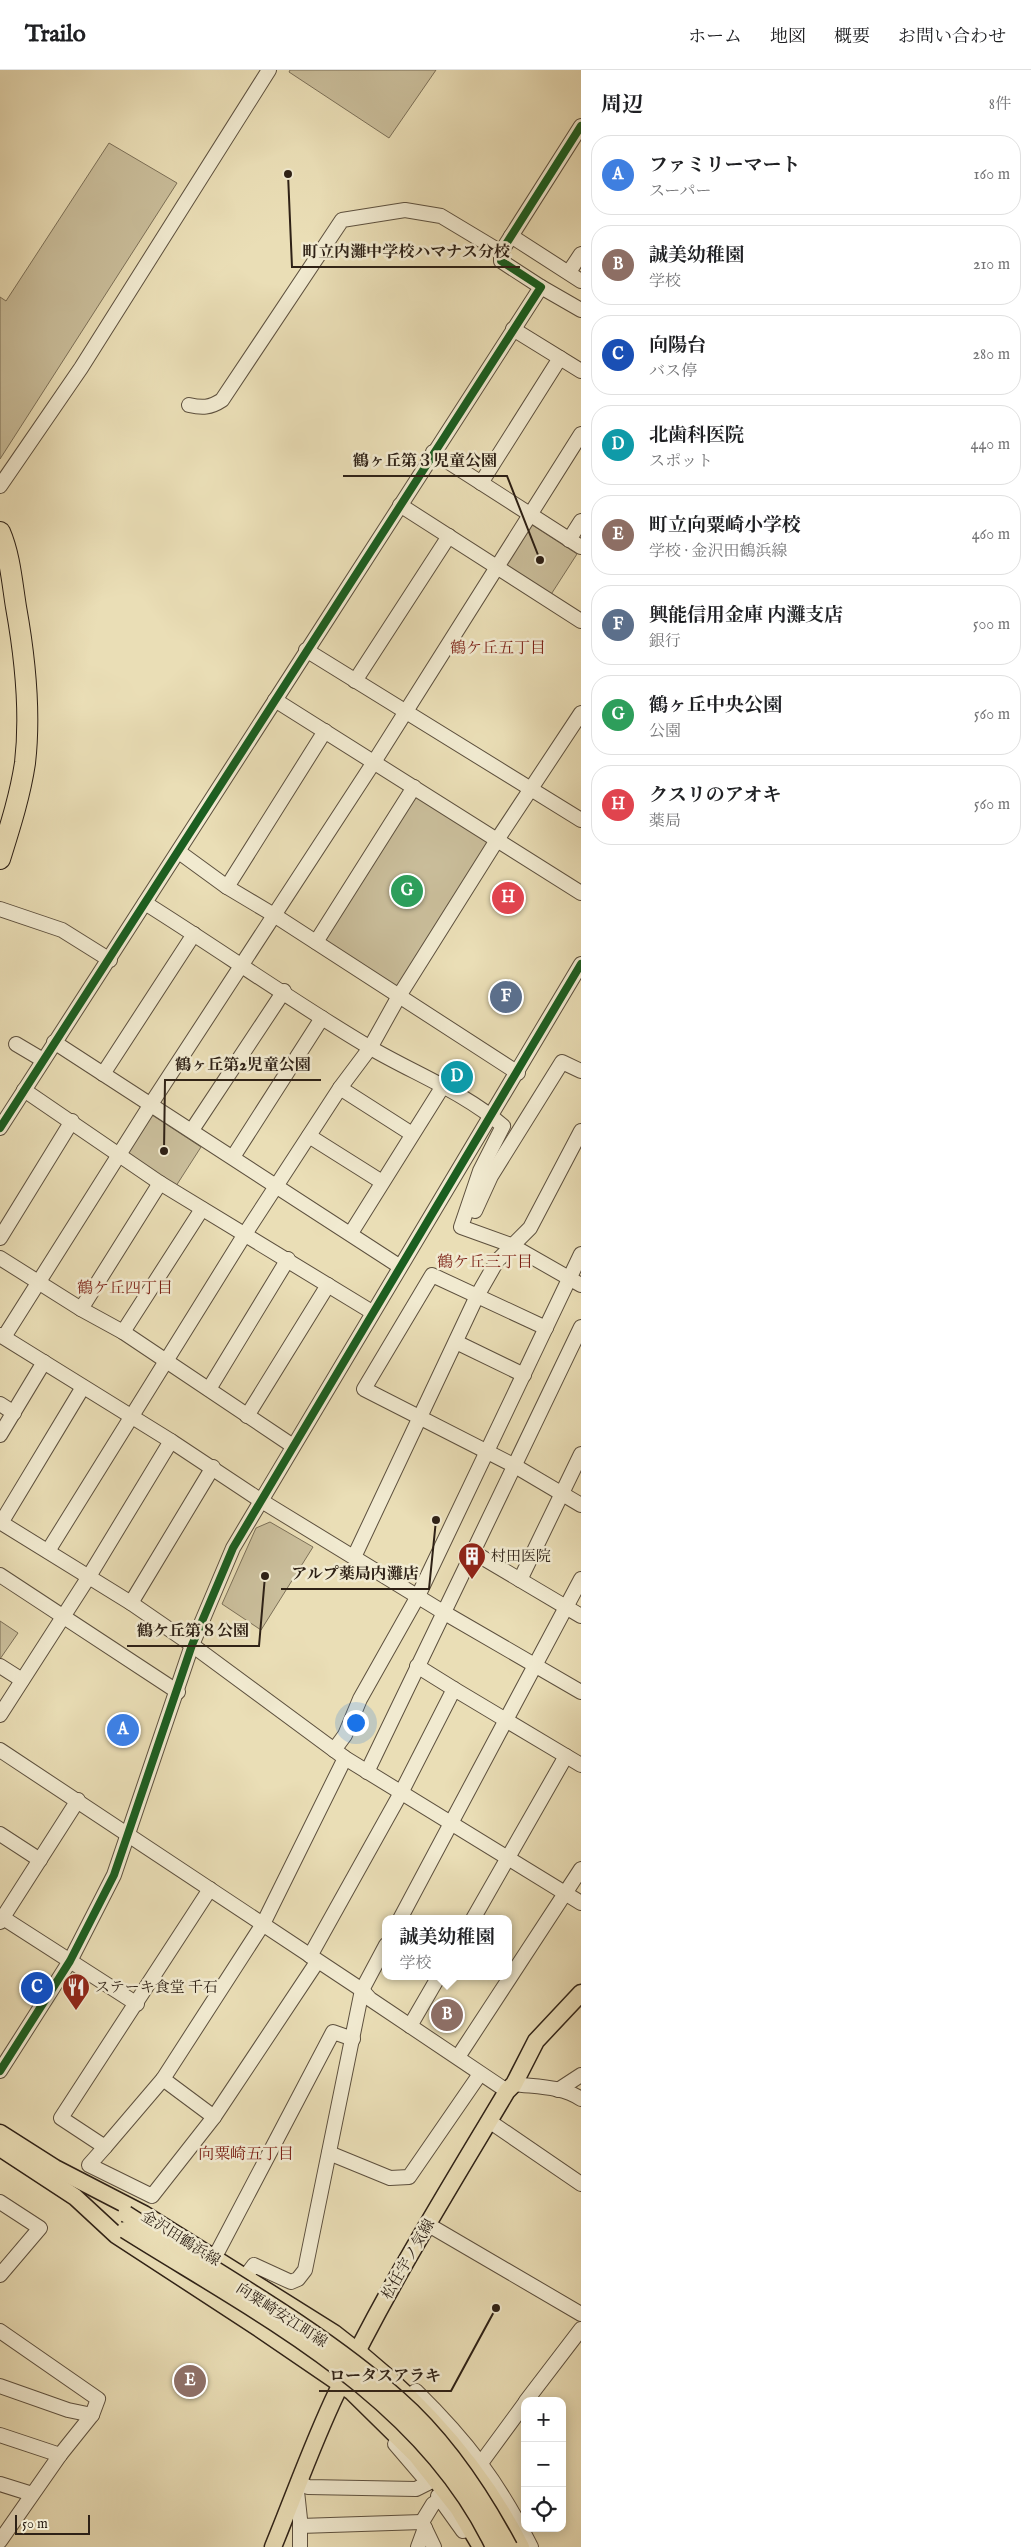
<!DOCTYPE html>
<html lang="ja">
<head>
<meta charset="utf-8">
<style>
  body { margin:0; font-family:"IM FELL English","Noto Serif JP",serif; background:#f6f6f6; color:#202124 }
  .controls { position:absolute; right:15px; bottom:15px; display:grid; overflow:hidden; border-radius:10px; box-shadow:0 2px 12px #0003 }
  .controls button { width:45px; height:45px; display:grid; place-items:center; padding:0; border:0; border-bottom:1px solid #e0e0e0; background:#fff; color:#202124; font:25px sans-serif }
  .scale { position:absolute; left:15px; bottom:12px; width:75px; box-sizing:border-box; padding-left:5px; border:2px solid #2e2116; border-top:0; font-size:14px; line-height:18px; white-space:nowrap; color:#2e2116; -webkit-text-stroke:4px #f1ead0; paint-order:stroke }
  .you { position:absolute; left:355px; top:1652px; width:18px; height:18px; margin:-12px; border:4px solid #fff; border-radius:50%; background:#1a73e8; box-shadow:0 0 0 8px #1a73e833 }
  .badge { display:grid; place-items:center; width:32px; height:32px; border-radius:50%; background:#0b8043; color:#fff; font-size:16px; font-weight:700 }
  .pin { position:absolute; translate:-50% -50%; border:2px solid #fff; box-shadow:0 1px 5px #0006 }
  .popup { position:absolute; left:382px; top:1845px; width:130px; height:65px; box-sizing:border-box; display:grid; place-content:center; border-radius:10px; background:#fff; filter:drop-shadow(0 1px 4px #0005); font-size:16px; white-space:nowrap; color:#757577 }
  .popup b { font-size:19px; color:#202124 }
  .popup::after { content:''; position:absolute; left:50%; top:100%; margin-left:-10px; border:10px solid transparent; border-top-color:#fff }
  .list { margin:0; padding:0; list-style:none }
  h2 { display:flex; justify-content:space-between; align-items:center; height:65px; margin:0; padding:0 20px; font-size:21px }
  h2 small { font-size:16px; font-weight:400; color:#757577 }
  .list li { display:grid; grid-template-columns:32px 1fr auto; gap:15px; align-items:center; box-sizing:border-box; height:80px; margin:0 10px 10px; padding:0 10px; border:1px solid #e0e0e0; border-radius:20px }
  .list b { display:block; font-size:19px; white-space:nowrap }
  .list p { margin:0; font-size:16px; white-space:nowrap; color:#757577 }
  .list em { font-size:16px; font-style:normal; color:#757577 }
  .icon { flex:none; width:28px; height:28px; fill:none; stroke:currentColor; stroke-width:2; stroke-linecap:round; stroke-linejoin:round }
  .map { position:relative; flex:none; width:581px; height:2477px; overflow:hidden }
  header { display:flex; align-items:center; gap:30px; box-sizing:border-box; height:70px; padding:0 25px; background:#fff; border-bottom:1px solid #e0e0e0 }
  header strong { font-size:24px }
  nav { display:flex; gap:28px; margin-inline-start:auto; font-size:18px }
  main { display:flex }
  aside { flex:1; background:#fff }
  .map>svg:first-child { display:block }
</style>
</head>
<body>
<header>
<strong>Trailo</strong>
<nav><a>ホーム</a><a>地図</a><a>概要</a><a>お問い合わせ</a></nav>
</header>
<main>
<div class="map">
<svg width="581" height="2477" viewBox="0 0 581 2477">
  <rect width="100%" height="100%" fill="#eadeb6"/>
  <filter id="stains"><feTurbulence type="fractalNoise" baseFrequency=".004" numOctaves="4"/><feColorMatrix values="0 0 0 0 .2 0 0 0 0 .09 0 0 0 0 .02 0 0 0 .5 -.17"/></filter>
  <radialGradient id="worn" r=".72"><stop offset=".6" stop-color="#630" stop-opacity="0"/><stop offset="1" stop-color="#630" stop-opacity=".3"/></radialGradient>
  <!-- green -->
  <g fill="#cabe9b" stroke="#7c7058">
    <polygon points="290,0 436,0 389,68 289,2"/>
    <polygon points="109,73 177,113 0,389 0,227 6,231"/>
    <polygon points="529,453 577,484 550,526 502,496"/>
    <polygon points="416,725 491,773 398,917 323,869"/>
    <polygon points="152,1045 201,1077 176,1116 126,1085"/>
    <polygon points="270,1452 313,1477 261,1560 222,1534 256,1458"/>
    <polygon points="0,1551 18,1563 0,1589"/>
  </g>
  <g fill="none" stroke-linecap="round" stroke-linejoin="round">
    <!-- minor casing -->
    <g stroke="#5d503e" stroke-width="16">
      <g id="minor">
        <polyline points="511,166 581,211"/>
        <polyline points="569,202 581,184"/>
        <polyline points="541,217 581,240"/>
        <polyline points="513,259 581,301"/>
        <path d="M189,335C202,338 210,338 222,330L342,150L405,140L441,146L501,182"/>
        <polyline points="433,382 581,477"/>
        <polyline points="481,413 560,288"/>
        <polyline points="0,416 81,298 269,0"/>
        <polyline points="400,435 581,551"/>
        <polyline points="569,470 581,451"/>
        <polyline points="306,580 581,750"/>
        <polyline points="355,611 449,466"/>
        <polyline points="275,630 581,823"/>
        <polyline points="179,782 227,817 274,845 518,1003"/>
        <polyline points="227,817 325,661"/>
        <path d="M145,833C220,880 293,932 369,977C413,1003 464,1022 503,1056L480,1101L461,1157L511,1175L581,1215"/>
        <polyline points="0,839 62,860 110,890"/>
        <polyline points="316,872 414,717"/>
        <polyline points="54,972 399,1196"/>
        <polyline points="16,974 43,990"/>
        <polyline points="103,1004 194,864"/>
        <polyline points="340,1018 412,1064"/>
        <polyline points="24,1020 160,1113 372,1242"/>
        <polyline points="0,1058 541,217 501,191 501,182 581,56"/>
        <polyline points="192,1060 284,921"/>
        <polyline points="309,1066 382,1112"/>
        <polyline points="233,1087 322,948"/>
        <polyline points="475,1141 491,1106 562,992 581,1001"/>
        <polyline points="351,1163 443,1016"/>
        <polyline points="0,1168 72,1051"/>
        <polyline points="0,1188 81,1239 123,1262 293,1376"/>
        <polyline points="81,1239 160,1113"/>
        <polyline points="581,1257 473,1482 581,1546"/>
        <polyline points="546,1258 432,1205 364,1319 515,1396 581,1435"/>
        <polyline points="123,1262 202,1139"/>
        <polyline points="0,1265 171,1371 260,1430 443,1542 581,1622"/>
        <polyline points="4,1267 151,1034 374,692 581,364"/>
        <polyline points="456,1272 524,1305"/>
        <polyline points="209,1319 288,1189"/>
        <polyline points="0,1334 14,1343"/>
        <polyline points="247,1346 328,1215"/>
        <polyline points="0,1365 44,1292"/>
        <polyline points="0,1452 131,1533 192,1575 345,1688 581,1833"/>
        <polyline points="1,1453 83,1317"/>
        <polyline points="48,1481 245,1164 340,1018 370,978 399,926 497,770 581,643"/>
        <polyline points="354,1487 477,1226 497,1191 530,1158 581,1061"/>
        <polyline points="0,1505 178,1622"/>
        <polyline points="520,1510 581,1384"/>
        <polyline points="131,1533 213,1397"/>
        <polyline points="0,1596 22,1610"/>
        <polyline points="417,1596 454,1619"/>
        <polyline points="0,1645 88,1508 171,1371"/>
        <polyline points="0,1680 362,1920 370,1929 507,2021"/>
        <polyline points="334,1680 345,1665 360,1629 418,1526 581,1184"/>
        <polyline points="367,1702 473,1482"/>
        <polyline points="0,1764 40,1790"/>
        <polyline points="210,1819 61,2048 105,2077 163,2009 263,1854 345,1688"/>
        <polyline points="0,1846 137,1934"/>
        <polyline points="400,1849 581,1509"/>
        <polyline points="473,1849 566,1686 581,1695"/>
        <polyline points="0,1852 78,1730"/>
        <polyline points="310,1886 402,1721 454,1619 566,1686"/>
        <polyline points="410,1956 439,1906"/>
        <polyline points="458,1987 581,1799"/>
        <polyline points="0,2001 70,1891 114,1805 192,1575 233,1478 581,894"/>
        <polyline points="163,2009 214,2047"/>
        <path d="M514,2014C536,2017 562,2016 581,2029"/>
        <polyline points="558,2020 581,2005"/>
        <polyline points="489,2051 581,2114"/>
        <polyline points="105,2077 89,2095 152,2126 214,2047 317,1892"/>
        <polyline points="329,2083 390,2108 409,2107 480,2004"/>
        <polyline points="0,2132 40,2158 0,2205"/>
        <polyline points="427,2154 581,2244"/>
        <polyline points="218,2181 333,1962 353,1969"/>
        <polyline points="245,2207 254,2195 291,2212 298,2209 305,2200 362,1920 386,1875"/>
        <polyline points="0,2261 98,2329 92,2345"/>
        <polyline points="0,2316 68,2340 92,2345 60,2385 0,2471"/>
        <path d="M409,2326L416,2321C467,2371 499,2413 531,2477"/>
        <polyline points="526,2331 581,2259"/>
        <polyline points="0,2365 60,2385"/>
        <polyline points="395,2374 425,2409"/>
        <polyline points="481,2393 525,2333"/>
        <polyline points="300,2413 308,2417 416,2419 428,2413"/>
        <polyline points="0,2414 32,2424"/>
        <polyline points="297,2421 300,2449 300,2477"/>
        <polyline points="438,2426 463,2461"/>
        <polyline points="422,2452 433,2434 441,2429"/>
        <polyline points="300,2456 422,2452 434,2477"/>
        <polyline points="418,2477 425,2458"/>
      </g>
    </g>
    <!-- major casing -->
    <g stroke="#2e2116" stroke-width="19">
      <g id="major">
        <path d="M0,2063L55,2098L144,2144L334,2263C411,2321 477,2390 521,2477"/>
        <polyline points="0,2078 75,2127 116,2165 257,2257 352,2322 416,2385 458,2438 481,2477"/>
        <path d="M273,2477C294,2426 313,2372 337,2322C387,2218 448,2120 507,2021L514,2014L536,1971L581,1923"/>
      </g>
    </g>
    <!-- highway casing -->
    <g stroke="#2e2116" stroke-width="22">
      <path id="highway" d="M0,462C10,485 12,512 16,537C25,587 31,641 25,693C20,726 10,757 0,789"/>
    </g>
    <!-- minor -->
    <use href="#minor" stroke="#f1ead0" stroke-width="14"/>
    <!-- major -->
    <use href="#major" stroke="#eadeb6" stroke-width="16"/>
    <!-- highway -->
    <use href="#highway" stroke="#eadeb6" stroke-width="20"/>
    <!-- major-bridge casing -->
    <g stroke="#2e2116" stroke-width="19" stroke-linecap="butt">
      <g id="major-bridge">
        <path d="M126,2144C216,2202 318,2258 398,2329C445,2370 480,2423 509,2477"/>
        <path d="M125,2160C260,2245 422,2325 494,2477"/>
      </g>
    </g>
    <!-- major-bridge -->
    <use href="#major-bridge" stroke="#eadeb6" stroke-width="16"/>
    <!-- cycleway casing -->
    <g stroke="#f1ead0" stroke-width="11">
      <g id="cycleway">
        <polyline points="0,1058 541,217 501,191 501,182 581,56"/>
        <polyline points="0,2001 70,1891 114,1805 192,1575 233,1478 581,894"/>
      </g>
    </g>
    <!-- cycleway -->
    <use href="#cycleway" stroke="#1b5e20" stroke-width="8"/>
  </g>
  <!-- icons -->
  <defs>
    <g id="building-pin" transform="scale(1.4375)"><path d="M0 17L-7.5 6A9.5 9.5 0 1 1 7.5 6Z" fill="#8f2418" stroke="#f1ead0"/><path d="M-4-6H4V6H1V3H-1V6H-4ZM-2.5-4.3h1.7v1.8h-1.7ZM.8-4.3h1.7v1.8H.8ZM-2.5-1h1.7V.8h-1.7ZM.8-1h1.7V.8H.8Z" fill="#fff"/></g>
    <g id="restaurant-pin" transform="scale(1.4375)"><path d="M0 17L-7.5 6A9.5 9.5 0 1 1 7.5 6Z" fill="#8f2418" stroke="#f1ead0"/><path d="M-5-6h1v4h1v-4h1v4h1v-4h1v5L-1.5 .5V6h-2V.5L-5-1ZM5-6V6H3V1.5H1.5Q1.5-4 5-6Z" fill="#fff"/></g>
  </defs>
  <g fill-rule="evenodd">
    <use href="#building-pin" x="472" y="1486"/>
    <use href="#restaurant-pin" x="76" y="1917"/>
  </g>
  <g text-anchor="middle" stroke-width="5" stroke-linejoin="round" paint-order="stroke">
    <!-- poi labels -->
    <g font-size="15" fill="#2e2116" stroke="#f1ead0" text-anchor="start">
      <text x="491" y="1491">村田医院</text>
      <text x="95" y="1922">ステーキ食堂 千石</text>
    </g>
    <!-- street labels -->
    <g font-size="15" fill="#2e2116" stroke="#f1ead0">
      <text transform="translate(181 2168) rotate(32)" y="5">金沢田鶴浜線</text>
      <text transform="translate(408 2189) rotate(-60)" y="5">松任宇ノ気線</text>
      <text transform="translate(282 2245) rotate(33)" y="5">向粟崎安江町線</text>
    </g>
    <!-- neighbourhood labels -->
    <g font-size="16" fill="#7a1f14" stroke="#f1ead0">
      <text x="498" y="583">鶴ケ丘五丁目</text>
      <text x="485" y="1197">鶴ケ丘三丁目</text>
      <text x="125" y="1223">鶴ケ丘四丁目</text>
      <text x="246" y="2089">向粟崎五丁目</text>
    </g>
  </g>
  <!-- callouts -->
  <path fill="none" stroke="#2e2116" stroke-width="2" d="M288 104L292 197H520M540 490L507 406H343M164 1081L165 1010H321M436 1450L429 1519H281M265 1506L259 1576H127M496 2238L451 2321H319"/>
  <g fill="#2e2116" stroke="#f1ead0" stroke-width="2">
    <circle cx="288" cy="104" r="5"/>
    <circle cx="540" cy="490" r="5"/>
    <circle cx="164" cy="1081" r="5"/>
    <circle cx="436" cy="1450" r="5"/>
    <circle cx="265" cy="1506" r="5"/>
    <circle cx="496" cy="2238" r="5"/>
  </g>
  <g font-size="16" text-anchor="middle" font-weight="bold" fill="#2e2116" stroke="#f1ead0" stroke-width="5" stroke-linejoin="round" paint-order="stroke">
    <text x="406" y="187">町立内灘中学校ハマナス分校</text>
    <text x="425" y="396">鶴ヶ丘第３児童公園</text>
    <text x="243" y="1000">鶴ヶ丘第2児童公園</text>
    <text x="355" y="1509">アルプ薬局内灘店</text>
    <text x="193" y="1566">鶴ケ丘第８公園</text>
    <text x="385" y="2311">ロータスアラキ</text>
  </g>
  <rect width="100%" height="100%" filter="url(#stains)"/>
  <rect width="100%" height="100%" fill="url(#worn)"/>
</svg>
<div class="controls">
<button>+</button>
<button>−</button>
<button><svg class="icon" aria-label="locate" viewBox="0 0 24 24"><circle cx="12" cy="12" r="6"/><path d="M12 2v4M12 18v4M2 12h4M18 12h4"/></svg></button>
</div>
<div class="scale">50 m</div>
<div class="you"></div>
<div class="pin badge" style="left:123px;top:1660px;background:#3f7fe0">A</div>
<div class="pin badge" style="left:447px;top:1945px;background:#8d6e63">B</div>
<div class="popup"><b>誠美幼稚園</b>学校</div>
<div class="pin badge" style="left:37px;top:1918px;background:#1a4fb4">C</div>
<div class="pin badge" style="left:457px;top:1007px;background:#0f9aa8">D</div>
<div class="pin badge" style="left:190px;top:2311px;background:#8d6e63">E</div>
<div class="pin badge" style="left:506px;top:927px;background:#5c6f8a">F</div>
<div class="pin badge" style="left:407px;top:821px;background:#2e9e5b">G</div>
<div class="pin badge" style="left:508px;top:828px;background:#e0444e">H</div>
</div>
<aside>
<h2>周辺<small>8件</small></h2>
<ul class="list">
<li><span class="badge" style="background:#3f7fe0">A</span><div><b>ファミリーマート</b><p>スーパー</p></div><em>160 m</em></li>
<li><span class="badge" style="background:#8d6e63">B</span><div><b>誠美幼稚園</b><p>学校</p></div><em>210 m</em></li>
<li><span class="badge" style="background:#1a4fb4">C</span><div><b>向陽台</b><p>バス停</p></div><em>280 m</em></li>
<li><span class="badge" style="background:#0f9aa8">D</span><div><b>北歯科医院</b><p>スポット</p></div><em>440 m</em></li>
<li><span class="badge" style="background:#8d6e63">E</span><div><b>町立向粟崎小学校</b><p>学校 · 金沢田鶴浜線</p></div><em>460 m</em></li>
<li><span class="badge" style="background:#5c6f8a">F</span><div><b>興能信用金庫 内灘支店</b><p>銀行</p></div><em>500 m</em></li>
<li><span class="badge" style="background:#2e9e5b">G</span><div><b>鶴ヶ丘中央公園</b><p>公園</p></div><em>560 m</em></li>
<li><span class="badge" style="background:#e0444e">H</span><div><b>クスリのアオキ</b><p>薬局</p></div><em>560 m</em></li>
</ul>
</aside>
</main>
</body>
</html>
